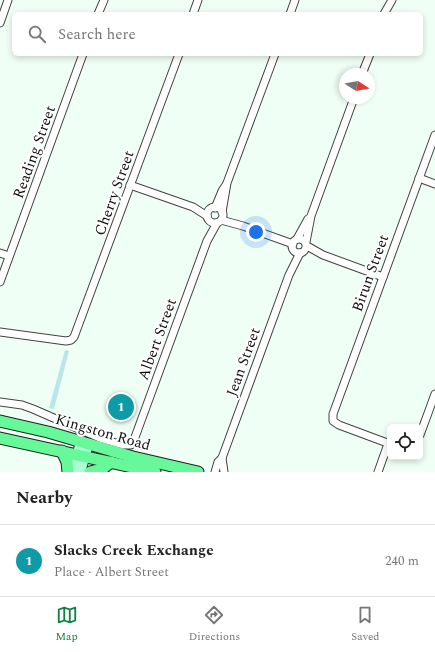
<!DOCTYPE html>
<html lang="en">
<head>
<meta charset="utf-8">
<style>
  body { margin:0; font-family:Spectral,serif; background:#f2f2f2; color:#222 }
  .controls { position:absolute; right:12px; bottom:12px; display:grid; overflow:hidden; border-radius:6px; box-shadow:0 2px 6px #0003 }
  .controls button { width:36px; height:36px; display:grid; place-items:center; padding:0; border:0; border-bottom:1px solid #e0e0e0; background:#fff; color:#222; font:20px sans-serif }
  .compass { position:absolute; left:339px; top:68px; width:36px; height:36px; border-radius:50%; background:#fff; box-shadow:0 2px 6px #0003; rotate:101deg }
  .you { position:absolute; left:256px; top:232px; width:14px; height:14px; margin:-10px; border:3px solid #fff; border-radius:50%; background:#1a73e8; box-shadow:0 0 0 6px #1a73e833 }
  .badge { display:grid; place-items:center; width:26px; height:26px; border-radius:50%; background:#0b8043; color:#fff; font-size:13px; font-weight:700 }
  .pin { position:absolute; translate:-50% -50%; border:2px solid #fff; box-shadow:0 1px 4px #0006 }
  .list { margin:0; padding:0; list-style:none }
  h2 { display:flex; justify-content:space-between; align-items:center; height:52px; margin:0; padding:0 16px; font-size:17px }
  h2 small { font-size:13px; font-weight:400; color:#767676 }
  .list li { display:grid; grid-template-columns:26px 1fr auto; gap:12px; align-items:center; box-sizing:border-box; height:72px; padding:0 16px; border-top:1px solid #e0e0e0 }
  .list b { display:block; font-size:15px; white-space:nowrap }
  .list p { margin:0; font-size:13px; white-space:nowrap; color:#767676 }
  .list em { font-size:13px; font-style:normal; color:#767676 }
  .icon { flex:none; width:22px; height:22px; fill:none; stroke:currentColor; stroke-width:2; stroke-linecap:round; stroke-linejoin:round }
  .map { position:relative; flex:none; width:435px; height:472px; overflow:hidden }
  .search { position:absolute; background:#fff; box-shadow:0 2px 6px #0003; left:12px; right:12px; top:12px; height:44px; display:flex; align-items:center; gap:10px; box-sizing:border-box; padding:0 14px; border-radius:6px; color:#767676; font-size:15px }
  .sheet { height:124px; background:#fff }
  nav { display:flex; justify-content:space-around; align-items:center; box-sizing:border-box; height:56px; border-top:1px solid #e0e0e0; background:#fff; font-size:11px; color:#767676 }
  nav a { display:grid; justify-items:center; gap:2px }
  nav .on { color:#0b8043 }
  .map>svg:first-child { display:block }
</style>
</head>
<body>
<div class="map">
<svg width="435" height="472" viewBox="0 0 435 472">
  <rect width="100%" height="100%" fill="#f0fff6"/>
  <!-- green -->
  <polygon fill="#bae6ea" points="65,350 69,351 54,409 49,408"/>
  <g fill="none" stroke-linecap="round" stroke-linejoin="round">
    <!-- minor casing -->
    <g stroke="#424242" stroke-width="9">
      <g id="minor">
        <polyline points="98,14 104,0"/>
        <polyline points="193,14 198,0"/>
        <polyline points="290,14 295,0"/>
        <polyline points="384,14 392,0"/>
        <polyline points="0,23 8,0"/>
        <polyline points="362,74 370,54"/>
        <polyline points="419,178 435,184"/>
        <polyline points="130,185 193,207 207,216"/>
        <circle cx="215" cy="215" r="8"/>
        <polyline points="215,208 222,191 226,185"/>
        <polyline points="222,212 227,183 275,54"/>
        <polyline points="221,220 243,226 293,244"/>
        <circle cx="299" cy="246" r="7"/>
        <polyline points="297,239 308,219"/>
        <polyline points="306,242 311,216 354,98"/>
        <polyline points="307,246 323,255 383,277"/>
        <polyline points="0,253 9,256"/>
        <polyline points="0,282 83,54"/>
        <polyline points="0,332 66,341 71,340 74,337 179,54"/>
        <polyline points="0,402 22,405 33,409 102,439 123,445 131,445 134,440 207,241 217,223"/>
        <polyline points="420,435 435,394"/>
        <polyline points="390,444 339,425 333,421 333,414 435,135"/>
        <polyline points="222,458 224,472"/>
        <polyline points="215,472 218,462 222,458 289,275 300,253"/>
        <polyline points="378,472 388,444"/>
      </g>
    </g>
    <!-- secondary casing -->
    <g stroke="#313131" stroke-width="12">
      <g id="secondary">
        <polyline points="73,472 81,442"/>
        <polyline points="80,472 88,444"/>
      </g>
    </g>
    <!-- primary casing -->
    <g stroke="#202020" stroke-width="13">
      <g id="primary">
        <polyline points="0,421 48,432 133,457 198,472"/>
        <polyline points="0,438 155,472"/>
        <polyline points="62,451 67,462 68,472"/>
        <polyline points="90,472 102,469 111,462"/>
      </g>
    </g>
    <!-- minor -->
    <use href="#minor" stroke="#fff" stroke-width="7"/>
    <!-- secondary -->
    <use href="#secondary" stroke="#acffd4" stroke-width="10"/>
    <!-- primary -->
    <use href="#primary" stroke="#67f89a" stroke-width="11"/>
  </g>
  <g text-anchor="middle" stroke-width="4" stroke-linejoin="round" paint-order="stroke">
    <!-- street labels -->
    <g font-size="15" fill="#0f0f0f" stroke="#fff">
      <text transform="translate(34 152) rotate(-70)" y="5">Reading Street</text>
      <text transform="translate(114 193) rotate(-70)" y="5">Cherry Street</text>
      <text transform="translate(370 273) rotate(-70)" y="5">Birun Street</text>
      <text transform="translate(157 339) rotate(-70)" y="5">Albert Street</text>
      <text transform="translate(243 362) rotate(-70)" y="5">Jean Street</text>
      <text transform="translate(103 432) rotate(16)" y="5">Kingston Road</text>
    </g>
  </g>
</svg>
<div class="controls">
<button><svg class="icon" aria-label="locate" viewBox="0 0 24 24"><circle cx="12" cy="12" r="6"/><path d="M12 2v4M12 18v4M2 12h4M18 12h4"/></svg></button>
</div>
<svg class="compass" viewBox="-18 -18 36 36"><path d="M0-13l5 13h-10z" fill="#e53935"/><path d="M0 13l5-13h-10z" fill="#767676"/></svg>
<div class="you"></div>
<div class="pin badge" style="left:121px;top:407px;background:#0f9aa8">1</div>
<div class="search"><svg class="icon" aria-label="search" viewBox="0 0 24 24"><circle cx="10" cy="10" r="6"/><path d="M15 15l6 6"/></svg>Search here</div>
</div>
<section class="sheet">
<h2>Nearby<small></small></h2>
<ul class="list">
<li><span class="badge" style="background:#0f9aa8">1</span><div><b>Slacks Creek Exchange</b><p>Place · Albert Street</p></div><em>240 m</em></li>
</ul>
</section>
<nav>
<a class="on"><svg class="icon" aria-label="map" viewBox="0 0 24 24"><path d="M3 6l6-2 6 2 6-2v14l-6 2-6-2-6 2zM9 4v14M15 6v14"/></svg>Map</a>
<a><svg class="icon" aria-label="directions" viewBox="0 0 24 24"><path d="M12 3l9 9-9 9-9-9zM9 14v-3h6M13 9l2 2-2 2"/></svg>Directions</a>
<a><svg class="icon" aria-label="saved" viewBox="0 0 24 24"><path d="M7 4h10v16l-5-4-5 4z"/></svg>Saved</a>
</nav>
</body>
</html>
